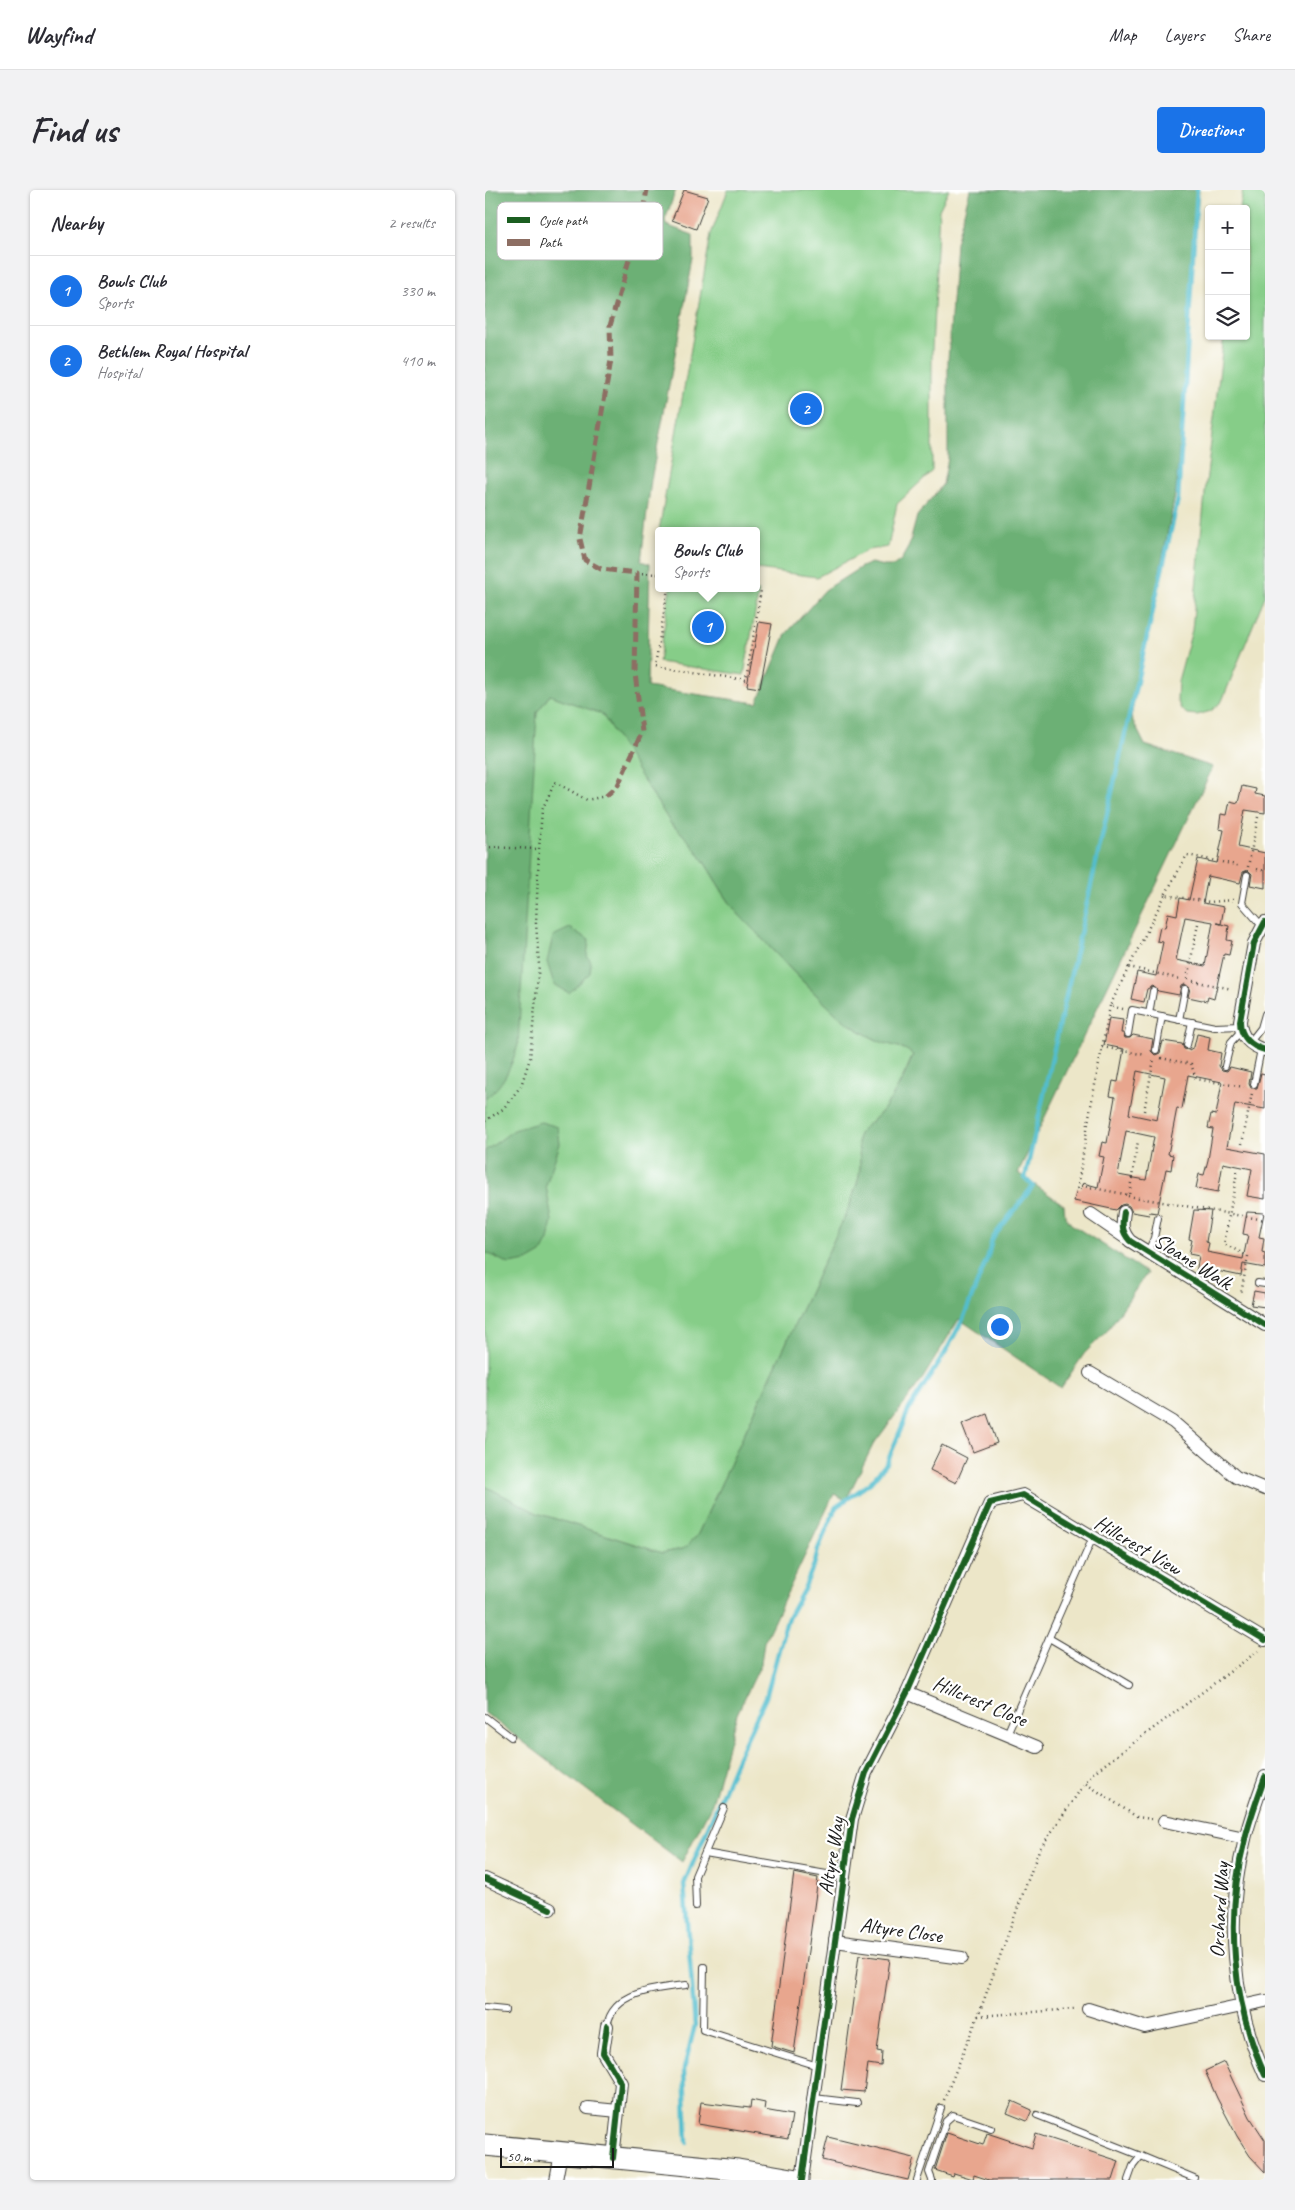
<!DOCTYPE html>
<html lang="en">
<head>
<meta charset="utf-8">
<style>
  body { margin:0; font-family:Caveat,sans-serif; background:#f2f2f3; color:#2b2b33 }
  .controls { position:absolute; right:15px; top:15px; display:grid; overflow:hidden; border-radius:5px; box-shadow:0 1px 4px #0004 }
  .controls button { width:45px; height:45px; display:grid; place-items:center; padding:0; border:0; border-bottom:1px solid #e1e1e2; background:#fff; color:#2b2b33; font:25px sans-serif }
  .scale { position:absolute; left:15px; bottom:12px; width:114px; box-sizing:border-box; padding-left:5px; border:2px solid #1c1c1c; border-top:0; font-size:14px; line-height:18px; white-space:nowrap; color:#1c1c1c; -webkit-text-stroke:4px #fff; paint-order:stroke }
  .you { position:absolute; left:514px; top:1136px; width:18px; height:18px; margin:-12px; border:4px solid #fff; border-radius:50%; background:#1a73e8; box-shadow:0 0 0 8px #1a73e833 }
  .badge { display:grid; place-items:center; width:32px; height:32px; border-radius:50%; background:#1a73e8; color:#fff; font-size:16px; font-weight:700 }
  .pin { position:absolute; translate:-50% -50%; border:2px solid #fff; box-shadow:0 1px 5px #0006 }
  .popup { position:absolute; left:170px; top:337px; width:105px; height:65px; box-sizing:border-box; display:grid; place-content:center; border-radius:5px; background:#fff; filter:drop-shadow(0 1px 4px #0005); font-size:16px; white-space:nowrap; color:#7c7c81 }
  .popup b { font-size:19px; color:#2b2b33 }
  .popup::after { content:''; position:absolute; left:50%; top:100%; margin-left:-10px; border:10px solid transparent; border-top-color:#fff }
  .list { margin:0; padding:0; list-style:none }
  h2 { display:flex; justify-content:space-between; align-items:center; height:65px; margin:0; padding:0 20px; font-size:21px }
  h2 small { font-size:16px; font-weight:400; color:#7c7c81 }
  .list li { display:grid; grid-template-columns:32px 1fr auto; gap:15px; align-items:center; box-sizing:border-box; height:70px; padding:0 20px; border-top:1px solid #e1e1e2 }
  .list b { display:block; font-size:19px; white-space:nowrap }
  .list p { margin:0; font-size:16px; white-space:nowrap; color:#7c7c81 }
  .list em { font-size:16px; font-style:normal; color:#7c7c81 }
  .icon { flex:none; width:28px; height:28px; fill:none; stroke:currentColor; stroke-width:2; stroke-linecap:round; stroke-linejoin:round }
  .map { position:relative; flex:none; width:780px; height:1990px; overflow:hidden; border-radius:5px }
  header { display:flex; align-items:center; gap:30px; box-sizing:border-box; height:70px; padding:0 25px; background:#fff; border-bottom:1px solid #e1e1e2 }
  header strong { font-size:24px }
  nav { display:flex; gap:28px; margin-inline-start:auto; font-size:18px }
  .intro { display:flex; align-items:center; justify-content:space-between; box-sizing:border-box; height:120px; padding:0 30px }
  h1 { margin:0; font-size:35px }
  .button { padding:12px 22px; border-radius:5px; background:#1a73e8; color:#fff; font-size:18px; font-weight:700 }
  main { display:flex; gap:30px; padding:0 30px }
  aside { flex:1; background:#fff; border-radius:5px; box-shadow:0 1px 4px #0004 }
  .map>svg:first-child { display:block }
</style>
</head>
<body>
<header>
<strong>Wayfind</strong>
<nav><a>Map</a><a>Layers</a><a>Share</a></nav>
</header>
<div class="intro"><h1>Find us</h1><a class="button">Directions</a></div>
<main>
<aside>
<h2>Nearby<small>2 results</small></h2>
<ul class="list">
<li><span class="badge">1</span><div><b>Bowls Club</b><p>Sports</p></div><em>330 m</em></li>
<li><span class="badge">2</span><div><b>Bethlem Royal Hospital</b><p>Hospital</p></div><em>410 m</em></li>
</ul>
</aside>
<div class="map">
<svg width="780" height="1990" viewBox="0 0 780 1990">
  <rect width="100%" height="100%" fill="#fff"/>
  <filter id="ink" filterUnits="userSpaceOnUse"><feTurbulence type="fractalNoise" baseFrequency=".02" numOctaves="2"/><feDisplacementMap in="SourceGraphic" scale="10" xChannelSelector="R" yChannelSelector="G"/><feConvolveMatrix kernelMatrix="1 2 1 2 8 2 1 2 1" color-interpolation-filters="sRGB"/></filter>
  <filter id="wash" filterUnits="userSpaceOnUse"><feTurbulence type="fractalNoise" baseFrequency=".0096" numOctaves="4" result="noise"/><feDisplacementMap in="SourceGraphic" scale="20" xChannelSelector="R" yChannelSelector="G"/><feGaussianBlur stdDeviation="1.12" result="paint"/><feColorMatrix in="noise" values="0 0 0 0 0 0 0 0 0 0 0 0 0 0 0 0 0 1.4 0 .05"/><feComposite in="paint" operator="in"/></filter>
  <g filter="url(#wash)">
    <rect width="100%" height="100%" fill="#ece6c8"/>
    <!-- green -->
    <g fill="#86cd88" stroke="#517452">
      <polygon points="243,0 464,0 454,20 447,160 447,281 412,314 403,357 383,360 332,387 272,379 272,341 174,341 226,44"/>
      <polygon points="758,0 780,0 780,406 737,511 726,521 712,525 702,524 696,519 692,510 693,491 707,440 721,293 739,146 761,146 761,19 755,19"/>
      <polygon points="185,398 254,398 274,401 259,485 174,472"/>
      <path d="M65,505L117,523L186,634C213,654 226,686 245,713C252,724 262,733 271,742C295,769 320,794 346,819C358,831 374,841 390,849C402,856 419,855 428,864C420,885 408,908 394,925C388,931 379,936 374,944C371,949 376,969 375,978C375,990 368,1003 365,1015L212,1346L198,1359L177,1363L52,1323L0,1296V909L8,902L52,522Z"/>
    </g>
    <!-- forest -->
    <g fill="#6cb074" stroke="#446648">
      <path d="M0,0H191L180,30L181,35L208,45V70L166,290L156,371L165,374L162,497L272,513L301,444L340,400L376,377L386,373L399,376H408L416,370L424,356L432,326L458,294L463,268V171L471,53L485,0H714L691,300L646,527L660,555L728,577L533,983L579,1015L580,1026L586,1034L662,1083L622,1141L599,1164L576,1198L474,1129L438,1188L388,1255L361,1310L349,1304L279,1452L276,1474L252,1524L227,1614L197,1672L0,1523V1296L52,1323L177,1363L198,1359L212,1346L365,1015C368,1003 375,990 375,978C376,969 371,949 374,944C379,936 388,931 394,925C408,908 421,885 428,865C419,855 401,856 390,849C374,841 358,831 346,819C320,794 295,769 271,742C262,733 252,724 245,713C226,686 213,654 186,634L117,524L65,505L52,522L33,855C26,877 19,895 0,909Z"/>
      <polygon points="85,738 104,750 102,766 106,772 105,783 84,803 69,794 62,772 68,746"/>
      <polygon points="56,932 73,937 75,954 61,995 67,1031 63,1050 56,1063 42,1071 24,1074 0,1062 0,961 29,940"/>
    </g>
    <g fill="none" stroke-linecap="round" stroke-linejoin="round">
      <!-- stream -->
      <polyline stroke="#52bdce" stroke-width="4.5" points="202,1952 199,1879 210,1835 199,1694 252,1569 281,1507 302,1430 319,1399 330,1372 333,1359 351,1317 385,1293 402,1273 424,1219 460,1163 478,1129 503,1066 507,1049 548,996 540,988 693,309 712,0"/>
    </g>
    <g id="blocks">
      <!-- building -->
      <g fill="#e8a68e" fill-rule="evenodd">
        <polygon points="199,0 223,7 211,39 187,30"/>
        <polygon points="274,432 287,434 275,498 262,496"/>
        <path d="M757,596L771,599L770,604L780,606V623L760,620L753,657L780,663V698L765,695L767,684L763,680L758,682L755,693L723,686L718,713L739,717L736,734L732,733L744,736L742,750L747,751L744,765L739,764L729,809L723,807L722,811L703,807L705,798L700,794L696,796L694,805L673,801L668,796L662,799L659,812L646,809L652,782L671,786L678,752L672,751L675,737L680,738L683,723L692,725L695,708L704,710L713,669L732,673L739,640L734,639L736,624L742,625L745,611L753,613ZM700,727L728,732L720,776L691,770Z"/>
        <path d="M624,828L638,830L636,843H638L640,848H645L648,845L668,849L666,861L670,865L675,863L678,851L697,854L699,859L704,860L709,857L712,844L725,847L723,860L736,863L734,876L737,880L742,881L745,877L766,882L764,894L766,898H772L776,883L780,884V919L750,914L742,957L780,964V1009L762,1006L767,979L738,973L733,1002L711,998L714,984L719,985L723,970L728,939L723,938L726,924L731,925L737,892L703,885L697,919L692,918L687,944L683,964L688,965L686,980L681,979L672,1023L665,1022L664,1025L647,1022L644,1016L640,1014L636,1015L631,1020L589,1011L592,998L596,999L598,993L613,997L619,967L614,966L617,952L622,953L630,907L625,906L628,891L633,892L639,859L619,855ZM652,881L680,887L672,930L644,924ZM641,941L669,947L661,990L633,985Z"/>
        <polygon points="709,1020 726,1021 721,1052 724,1053 722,1062 758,1069 763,1045 758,1044 762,1022 779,1023 774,1047 779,1048 777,1062 780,1063 780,1078 758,1074 756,1086 727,1080 726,1085 711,1083 714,1066 704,1064 707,1050 704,1049"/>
        <polygon points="769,1101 780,1103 780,1117 766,1115"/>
        <polygon points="502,1224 512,1253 488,1262 477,1234"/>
        <polygon points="457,1255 482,1268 471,1293 445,1280"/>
        <polygon points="309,1683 333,1688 309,1863 286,1856"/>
        <polygon points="374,1765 405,1769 392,1861 397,1862 396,1876 383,1874 379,1902 356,1900"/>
        <polygon points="739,1872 765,1927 780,1950 780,1982 765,1966 752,1946 732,1908 720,1881"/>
        <polygon points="266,1910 280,1913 279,1920 307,1925 303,1949 213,1934 216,1912 265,1918"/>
        <polygon points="527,1911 547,1920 542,1931 522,1923"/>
        <polygon points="462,1943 498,1955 502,1943 547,1958 551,1944 634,1971 628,1990 504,1990 489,1985 488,1989 469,1983 468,1986 450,1980"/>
        <polygon points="343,1947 429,1968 423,1990 337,1970"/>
      </g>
    </g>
  </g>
  <g filter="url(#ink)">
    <use href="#blocks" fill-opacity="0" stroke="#3b3a36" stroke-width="1"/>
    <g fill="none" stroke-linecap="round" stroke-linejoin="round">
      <!-- service casing -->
      <g stroke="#3b3a36" stroke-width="8">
        <g id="service">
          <polyline points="762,685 757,713 777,736"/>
          <polyline points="664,824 668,801"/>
          <polyline points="694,830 700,799"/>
          <polyline points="643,844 647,820 730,837 755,836"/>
          <polyline points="765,852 776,838 780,824"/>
          <polyline points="702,855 707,832"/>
          <polyline points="671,860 677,826"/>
          <polyline points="740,876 746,852 756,841"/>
          <polyline points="769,894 776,859"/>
          <polyline points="663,1062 669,1048 673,1028"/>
          <polyline points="773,1093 780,1094"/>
          <polyline points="564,1448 644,1495"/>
          <polyline points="0,1527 26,1547"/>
          <polyline points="522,1544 608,1347"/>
          <polyline points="220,1663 359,1687"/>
          <polyline points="211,1716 210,1686 239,1618"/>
          <polyline points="219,1777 218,1840 333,1876"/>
          <polyline points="0,1818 20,1820"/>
          <path d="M122,1836C128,1801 173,1798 201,1795"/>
          <polyline points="329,1908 372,1913"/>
          <polyline points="552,1925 656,1966"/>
          <polyline points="432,1990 456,1918"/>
          <polyline points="447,1990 444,1982 461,1931 468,1925 506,1938"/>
          <polyline points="643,1990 648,1976 656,1966 709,1988"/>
        </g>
      </g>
      <!-- minor casing -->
      <g stroke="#3b3a36" stroke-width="14">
        <g id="minor">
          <path d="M780,732L769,753L755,831C755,846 765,856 780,860"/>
          <path d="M639,1022C637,1034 636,1041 645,1051L780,1135"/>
          <polyline points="606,1024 641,1048"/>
          <polyline points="605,1183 688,1232 751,1287 780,1299"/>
          <polyline points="422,1503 552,1557"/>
          <path d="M780,1587C773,1607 765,1628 760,1649C740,1725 747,1813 780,1885"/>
          <polyline points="679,1631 760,1648"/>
          <polyline points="0,1689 65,1719"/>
          <polyline points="350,1751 477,1768"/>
          <polyline points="603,1819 660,1837 780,1811"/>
          <polyline points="122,1836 118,1863 136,1893 128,1968"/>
          <polyline points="103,1918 133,1921"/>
          <polyline points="71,1990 76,1963"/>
          <polyline points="317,1990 367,1629 381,1583 422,1503 505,1313 538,1305 780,1450"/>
        </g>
      </g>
      <!-- primary casing -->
      <g stroke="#3b3a36" stroke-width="23">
        <polyline id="primary" points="0,1955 253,1980 313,1990"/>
      </g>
      <!-- path -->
      <g stroke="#3b3a36" stroke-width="2.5" stroke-dasharray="1 4" stroke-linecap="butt">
        <polyline points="152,383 174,384"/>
        <polyline points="183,398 170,476 261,490 276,400 268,398"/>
        <polyline points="0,657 54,659"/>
        <polyline points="763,677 773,627"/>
        <polyline points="772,679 780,681"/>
        <polyline points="680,705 644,777 695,789"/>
        <polyline points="748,710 725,712 680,705 702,665 756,676"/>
        <polyline points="702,789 713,734"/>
        <polyline points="708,791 747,799"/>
        <polyline points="625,816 605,921 593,995 644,1005 653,951"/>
        <polyline points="638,819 625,816 644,777"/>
        <polyline points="617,857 661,865"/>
        <polyline points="676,868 706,874 711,889 759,897"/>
        <polyline points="659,921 669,869"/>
        <polyline points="0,931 18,919 36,896 45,868 54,775 51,733 54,659 57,620 70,592 102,610 121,606"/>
        <polyline points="757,954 767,903"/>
        <polyline points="752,982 739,1054 763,1066 756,1104"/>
        <polyline points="643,1006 780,1030"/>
        <polyline points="667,1629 652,1627 600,1593 608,1583 773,1461"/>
        <polyline points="493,1826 589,1819"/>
        <polyline points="459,1910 493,1826 554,1660 600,1593"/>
      </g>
      <!-- service -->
      <use href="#service" stroke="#fff" stroke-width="6"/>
      <!-- minor -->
      <use href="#minor" stroke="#fff" stroke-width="12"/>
      <!-- primary -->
      <use href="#primary" stroke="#fff" stroke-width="21"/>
      <!-- quiet -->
      <polyline stroke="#8d6e63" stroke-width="5" stroke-dasharray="10 5" stroke-linecap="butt" points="121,606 133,595 157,542 150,483 152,383 116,379 100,370 95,349 126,170 125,136 158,21 162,0"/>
      <!-- cycleway casing -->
      <g stroke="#fff" stroke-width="9">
        <g id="cycleway">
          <path d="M780,732L769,753L755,831C755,846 765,856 780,860"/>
          <path d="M639,1022C637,1034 636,1041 645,1051L780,1135"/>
          <path d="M780,1587C773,1607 765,1628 760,1649C740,1725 747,1813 780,1885"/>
          <polyline points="0,1689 65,1719"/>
          <polyline points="122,1836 118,1863 136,1893 128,1968"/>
          <polyline points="317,1990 367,1629 381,1583 422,1503 505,1313 538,1305 780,1450"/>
        </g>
      </g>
      <!-- cycleway -->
      <use href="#cycleway" stroke="#1b5e20" stroke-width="6"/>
    </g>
  </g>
  <g text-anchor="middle" stroke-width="4.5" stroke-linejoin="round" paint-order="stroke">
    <!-- street labels -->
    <g font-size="21" fill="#1c1c1c" stroke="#fff">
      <text transform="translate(708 1071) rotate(32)" y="7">Sloane Walk</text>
      <text transform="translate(653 1355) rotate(31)" y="7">Hillcrest View</text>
      <text transform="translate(495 1511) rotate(23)" y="7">Hillcrest Close</text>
      <text transform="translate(346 1666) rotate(-81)" y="7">Altyre Way</text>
      <text transform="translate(734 1720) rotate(-87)" y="7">Orchard Way</text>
      <text transform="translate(416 1740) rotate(8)" y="7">Altyre Close</text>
    </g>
  </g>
  <!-- legend -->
  <rect x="12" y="12" width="166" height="58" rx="8" fill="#fff" stroke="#bbb" stroke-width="1"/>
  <rect x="22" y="27" width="23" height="6" fill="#1b5e20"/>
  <rect x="22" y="49" width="23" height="7" fill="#8d6e63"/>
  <g font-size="14" fill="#1c1c1c">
    <text x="54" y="35">Cycle path</text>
    <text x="54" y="57">Path</text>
  </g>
</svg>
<div class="controls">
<button>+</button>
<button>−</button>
<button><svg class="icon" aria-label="layers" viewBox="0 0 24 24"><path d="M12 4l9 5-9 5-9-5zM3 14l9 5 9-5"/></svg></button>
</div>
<div class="scale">50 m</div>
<div class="you"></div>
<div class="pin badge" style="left:223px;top:437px">1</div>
<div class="popup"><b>Bowls Club</b>Sports</div>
<div class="pin badge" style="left:321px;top:219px">2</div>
</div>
</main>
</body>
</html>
